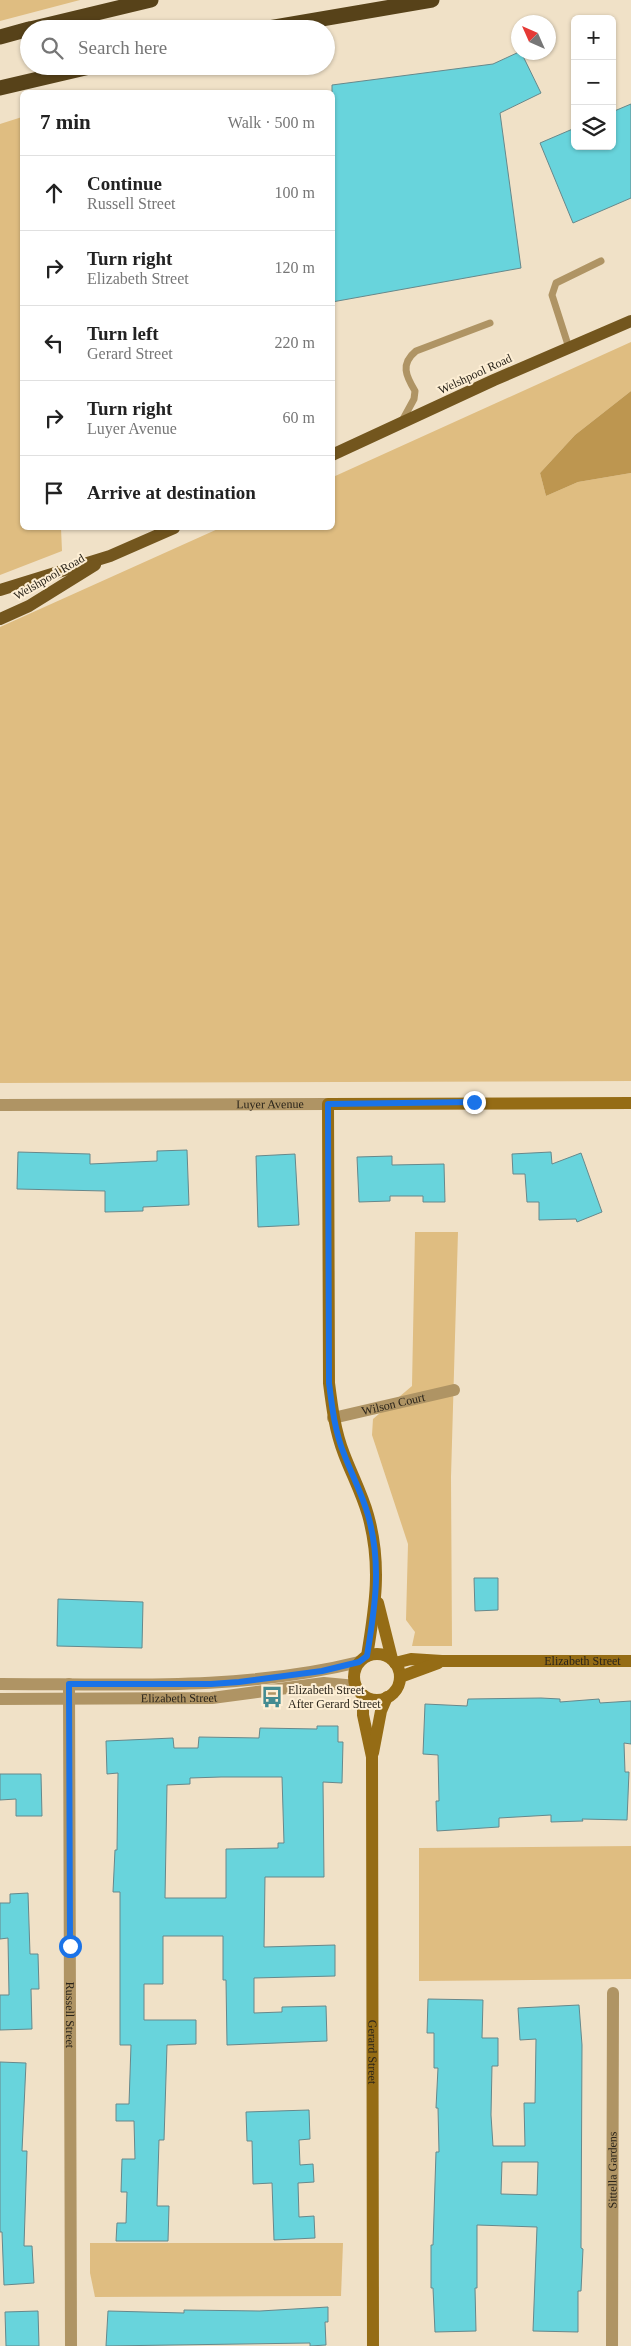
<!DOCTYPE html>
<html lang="en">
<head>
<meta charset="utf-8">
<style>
  body { margin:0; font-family:"Times New Roman",serif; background:#f2f2f2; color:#222 }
  .controls { position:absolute; right:15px; top:15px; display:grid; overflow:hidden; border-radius:8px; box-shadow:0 1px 4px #0004 }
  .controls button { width:45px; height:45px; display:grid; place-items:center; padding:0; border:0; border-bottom:1px solid #e0e0e0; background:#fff; color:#222; font:25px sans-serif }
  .compass { position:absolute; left:511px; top:15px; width:45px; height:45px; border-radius:50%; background:#fff; box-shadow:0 1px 4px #0004; rotate:315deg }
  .stop { position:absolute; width:15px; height:15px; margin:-11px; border:4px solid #1a73e8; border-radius:50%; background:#fff }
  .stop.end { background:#1a73e8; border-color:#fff; box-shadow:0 1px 5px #0008 }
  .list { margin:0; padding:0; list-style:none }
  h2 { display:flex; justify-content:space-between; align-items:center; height:65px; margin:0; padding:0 20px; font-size:21px }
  h2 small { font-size:16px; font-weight:400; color:#767676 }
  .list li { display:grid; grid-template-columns:32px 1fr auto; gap:15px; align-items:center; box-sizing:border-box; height:75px; padding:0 20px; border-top:1px solid #e0e0e0 }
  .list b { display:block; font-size:19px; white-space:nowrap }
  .list p { margin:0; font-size:16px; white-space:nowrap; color:#767676 }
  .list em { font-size:16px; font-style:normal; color:#767676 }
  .icon { flex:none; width:28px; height:28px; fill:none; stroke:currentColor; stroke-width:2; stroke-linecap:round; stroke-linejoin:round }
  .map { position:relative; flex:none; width:631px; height:2346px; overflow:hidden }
  .search { position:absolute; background:#fff; box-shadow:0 1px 4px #0004; left:20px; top:20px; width:315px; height:55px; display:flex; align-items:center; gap:12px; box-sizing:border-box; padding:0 18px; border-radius:28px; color:#767676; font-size:19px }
  .panel { position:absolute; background:#fff; box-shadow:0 1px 4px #0004; left:20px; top:90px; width:315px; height:440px; border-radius:8px }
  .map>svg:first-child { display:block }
</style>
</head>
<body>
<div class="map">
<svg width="631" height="2346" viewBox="0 0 631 2346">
  <rect width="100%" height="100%" fill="#f0e1c7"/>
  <!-- green -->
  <g fill="#dfbd81">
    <polygon points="0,0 80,0 0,21"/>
    <polygon points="22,117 22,528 61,528 62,551 0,575 0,124"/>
    <polygon points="631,342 631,391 575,435 540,473 546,496 578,482 631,473 631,1081 0,1083 0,627 220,528 332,528 333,477"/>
    <polygon points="415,1232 458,1232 451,1477 452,1646 412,1646 415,1632 406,1620 408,1544 372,1435 373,1419 412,1386"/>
    <polygon points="631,1846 631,1979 419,1981 419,1848"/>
    <polygon points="90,2243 343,2243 341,2296 95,2297 90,2273"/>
  </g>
  <!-- water -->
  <polygon fill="#bd9650" points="631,391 631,473 578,482 546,496 540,473 575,435"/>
  <!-- building -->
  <g fill="#68d4dc" stroke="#67888b" fill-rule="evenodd">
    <polygon points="519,52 521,52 541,93 500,113 521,268 332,302 332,85 493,64"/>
    <polygon points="631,104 631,198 573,223 540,143 575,128 575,146 612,146 612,112"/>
    <polygon points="187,1150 189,1205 143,1207 143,1211 105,1212 105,1191 17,1189 18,1152 90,1154 90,1164 157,1161 157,1151"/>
    <polygon points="551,1152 552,1164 581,1153 602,1212 577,1222 576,1219 539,1220 539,1202 527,1202 525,1174 513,1174 512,1154"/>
    <polygon points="295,1154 299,1225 258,1227 256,1156"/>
    <polygon points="392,1156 392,1165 444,1164 445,1202 423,1202 423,1196 390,1196 390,1201 359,1202 357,1157"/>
    <polygon points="474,1578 498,1578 498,1610 475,1611"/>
    <polygon points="58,1599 143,1602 142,1648 57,1646"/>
    <polygon points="541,1698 560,1699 560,1702 599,1699 600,1703 631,1701 631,1744 624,1743 625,1772 629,1772 627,1820 582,1819 583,1821 551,1822 551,1815 499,1818 499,1827 437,1831 436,1801 439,1801 438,1755 423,1754 425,1704 467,1706 468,1699"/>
    <path d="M317,1726H338V1742H343L342,1783L323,1782L324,1877H265L264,1947L335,1945V1976L254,1978V2013L282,2012V2007L326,2006L327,2041L227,2045L226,1980H223V1936H163V1984H144V2020H196V2044L167,2045L164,2140H159L157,2206H169L168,2241H116L117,2223H126L127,2192H121L122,2159H135L134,2121H116V2104H129L131,2045H120V1892H113L115,1850H117L118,1773L107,1774L106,1741L173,1738L174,1748H198L199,1737L259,1738L260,1728L317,1729ZM221,1777H282L284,1843H278V1848L226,1849V1898H165L167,1785L190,1784V1778Z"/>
    <polygon points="0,1774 41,1774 42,1816 16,1816 16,1799 0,1800"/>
    <polygon points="28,1893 30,1954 38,1954 39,1989 31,1989 32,2029 0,2030 0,1995 9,1995 8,1938 0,1939 0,1903 10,1903 10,1894"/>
    <path d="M428,1999L483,2000L482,2038H498V2066H492L491,2115L493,2146H525L524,2103H535L536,2039L520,2040L518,2008L579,2005L582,2045L581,2248L583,2249L581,2291H578V2332L533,2331L537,2227L477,2225V2288H475L476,2331L435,2332L433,2288H431V2245H433L436,2152H439L438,2108H436L438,2068H434V2033H427ZM502,2162H538L537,2195L501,2194Z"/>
    <polygon points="0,2062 26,2063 22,2151 27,2151 24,2246 32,2246 34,2283 4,2285 2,2232 0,2232"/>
    <polygon points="309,2110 310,2139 299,2140 300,2165 313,2164 314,2182 298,2183 299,2217 314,2216 315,2238 274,2240 272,2183 253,2184 252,2141 247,2141 246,2112"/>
    <polygon points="328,2307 328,2322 325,2322 326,2345 310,2346 310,2343 106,2346 108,2311 184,2313 184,2310 260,2311"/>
    <polygon points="38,2311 39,2346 6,2346 5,2312"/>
  </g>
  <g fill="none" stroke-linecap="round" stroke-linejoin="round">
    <!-- lane -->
    <g stroke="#af9464" stroke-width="7">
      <polyline points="569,348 552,295 556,283 601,261"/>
      <path d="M402,421L414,399L415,391C406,376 400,364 416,351L490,323"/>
    </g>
    <!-- street -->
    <g stroke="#af9464" stroke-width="12">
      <path id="s1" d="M0,1105L328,1104"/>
      <path id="s2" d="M333,1418L454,1390"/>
      <path d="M0,1684C120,1684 242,1691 359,1662"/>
      <path id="s3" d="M69,1684L71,2346"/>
      <path id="s4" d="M0,1699L212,1698L324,1683L356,1686"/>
      <path id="s5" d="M612,2346L613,1993"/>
    </g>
    <!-- secondary -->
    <g stroke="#956c15" stroke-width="12">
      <polyline points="378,1603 392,1659"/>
      <circle cx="377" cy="1677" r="23"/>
      <path d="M367,1656C375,1607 382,1565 368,1515C362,1494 352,1475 344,1454C335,1431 332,1407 329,1383L328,1104L631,1103"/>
      <path id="s6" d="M395,1663L411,1659L442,1661H631"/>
      <polyline points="400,1677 438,1663"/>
      <path id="s7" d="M363,1695V1715L372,1757L373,2346"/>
      <polyline points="373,1753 381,1711 387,1697"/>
    </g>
    <!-- primary -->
    <g stroke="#73561e" stroke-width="12">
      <polyline points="332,455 494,380 631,321"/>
      <polyline points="0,590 110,556 174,528"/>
      <polyline points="0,619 29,606 95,565"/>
    </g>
    <!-- highway -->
    <g stroke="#574219" stroke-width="15">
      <polyline points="30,29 151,0"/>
      <polyline points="263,29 432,0"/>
      <polyline points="0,37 29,29"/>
      <polyline points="0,88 94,66"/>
    </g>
  </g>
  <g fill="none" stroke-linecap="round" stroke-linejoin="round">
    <!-- route -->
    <path stroke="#1a73e8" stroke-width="6" d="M70,1946L69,1684H211L239,1682L322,1671L359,1662L367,1656C375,1607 382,1565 368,1515C362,1494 352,1475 344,1454C335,1432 332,1407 329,1383L328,1104L474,1102"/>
  </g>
  <!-- icons -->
  <defs>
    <g id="bus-bare" transform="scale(1.725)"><path d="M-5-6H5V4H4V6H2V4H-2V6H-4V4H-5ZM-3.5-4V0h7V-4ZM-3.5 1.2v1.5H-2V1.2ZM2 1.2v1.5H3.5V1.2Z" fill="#448b91" stroke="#fdeed4" stroke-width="2.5" paint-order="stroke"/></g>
  </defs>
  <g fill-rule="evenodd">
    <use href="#bus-bare" x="272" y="1697"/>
  </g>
  <g text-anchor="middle" stroke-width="4" stroke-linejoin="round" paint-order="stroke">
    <!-- street labels -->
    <g font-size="12" fill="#2a241a" stroke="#fdeed4">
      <text transform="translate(475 374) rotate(-25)" y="4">Welshpool Road</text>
      <text transform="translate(49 577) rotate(-30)" y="4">Welshpool Road</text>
      <text dy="4" stroke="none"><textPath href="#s1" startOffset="270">Luyer Avenue</textPath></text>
      <text dy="4" stroke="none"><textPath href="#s2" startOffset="62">Wilson Court</textPath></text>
      <text dy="4" stroke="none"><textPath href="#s6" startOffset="188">Elizabeth Street</textPath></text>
      <text dy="4" stroke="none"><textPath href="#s4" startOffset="179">Elizabeth Street</textPath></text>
      <text dy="4" stroke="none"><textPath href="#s3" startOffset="331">Russell Street</textPath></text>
      <text dy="4" stroke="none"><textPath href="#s7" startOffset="358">Gerard Street</textPath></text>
      <text dy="4" stroke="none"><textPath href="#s5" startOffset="176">Sittella Gardens</textPath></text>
    </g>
    <!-- poi labels -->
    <g font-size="12" fill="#2a241a" stroke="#fdeed4" text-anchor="start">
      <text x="288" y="1694">Elizabeth Street<tspan x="288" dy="14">After Gerard Street</tspan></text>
    </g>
  </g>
</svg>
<div class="controls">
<button>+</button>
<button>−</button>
<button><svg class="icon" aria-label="layers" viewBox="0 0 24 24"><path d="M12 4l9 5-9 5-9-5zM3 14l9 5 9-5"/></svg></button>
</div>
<svg class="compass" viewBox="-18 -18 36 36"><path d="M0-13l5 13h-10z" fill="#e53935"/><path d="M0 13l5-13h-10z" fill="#767676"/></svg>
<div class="stop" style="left:70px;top:1946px"></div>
<div class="stop end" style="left:474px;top:1102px"></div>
<div class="search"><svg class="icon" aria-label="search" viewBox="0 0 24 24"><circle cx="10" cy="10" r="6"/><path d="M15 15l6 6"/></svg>Search here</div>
<section class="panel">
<h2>7 min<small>Walk · 500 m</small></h2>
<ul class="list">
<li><svg class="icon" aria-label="ahead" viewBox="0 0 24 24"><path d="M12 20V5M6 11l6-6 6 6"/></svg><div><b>Continue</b><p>Russell Street</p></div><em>100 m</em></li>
<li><svg class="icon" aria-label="right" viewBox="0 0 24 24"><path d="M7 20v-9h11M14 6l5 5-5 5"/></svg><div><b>Turn right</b><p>Elizabeth Street</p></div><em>120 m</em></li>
<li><svg class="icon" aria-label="left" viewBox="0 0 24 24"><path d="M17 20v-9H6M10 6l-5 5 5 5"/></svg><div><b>Turn left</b><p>Gerard Street</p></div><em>220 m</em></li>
<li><svg class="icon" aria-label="right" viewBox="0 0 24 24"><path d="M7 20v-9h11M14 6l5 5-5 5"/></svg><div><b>Turn right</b><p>Luyer Avenue</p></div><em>60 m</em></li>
<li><svg class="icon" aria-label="arrive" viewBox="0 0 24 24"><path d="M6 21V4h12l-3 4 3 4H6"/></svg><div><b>Arrive at destination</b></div></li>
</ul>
</section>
</div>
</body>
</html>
